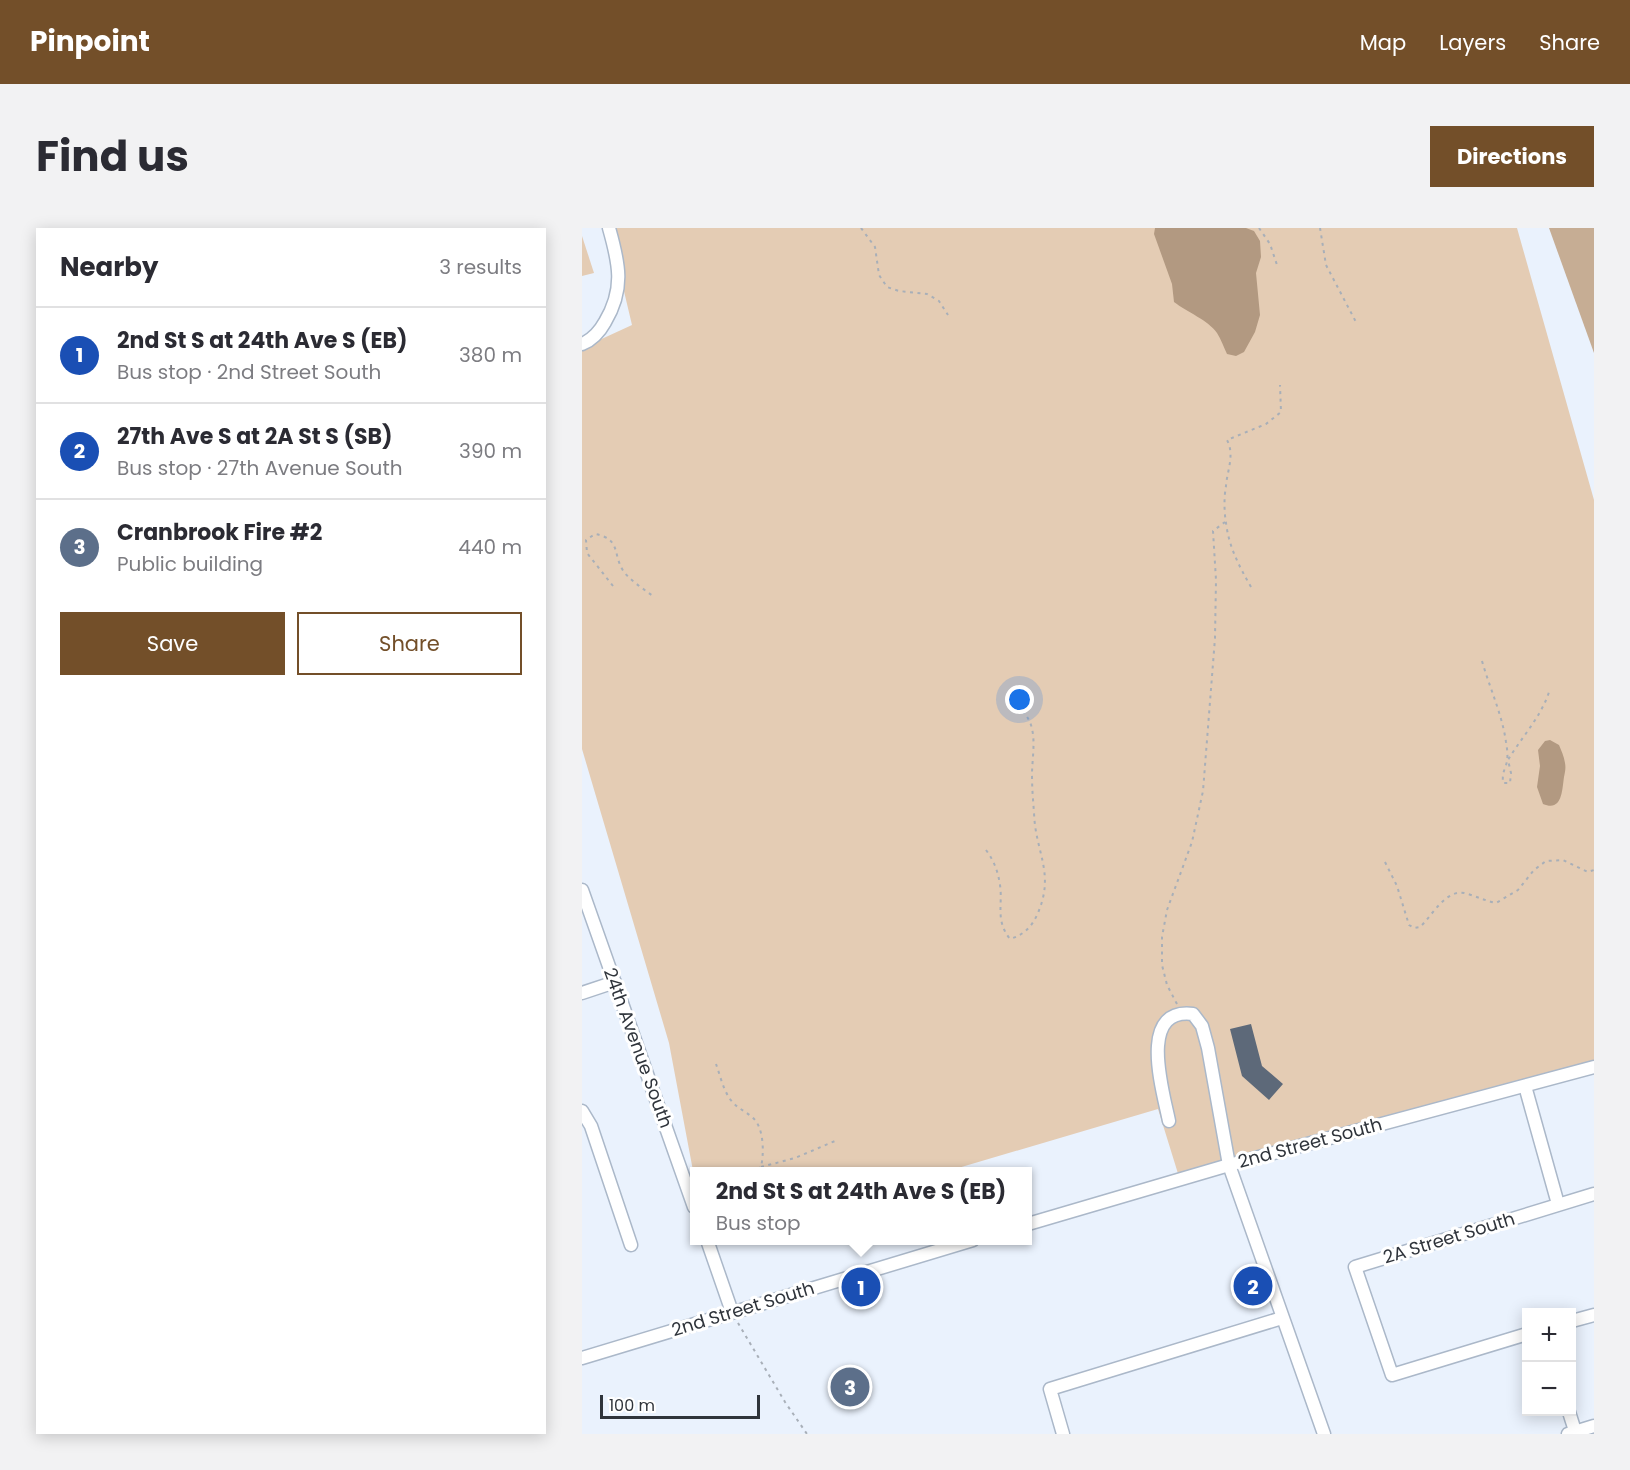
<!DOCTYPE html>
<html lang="en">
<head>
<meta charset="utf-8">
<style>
  body { margin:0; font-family:Poppins,sans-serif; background:#f2f2f3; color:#2b2b33 }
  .controls { position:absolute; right:18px; bottom:18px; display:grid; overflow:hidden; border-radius:0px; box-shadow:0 3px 15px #0003 }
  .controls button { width:54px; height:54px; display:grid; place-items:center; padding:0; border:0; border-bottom:2px solid #e1e1e2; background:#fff; color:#2b2b33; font:30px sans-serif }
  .scale { position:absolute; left:18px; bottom:15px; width:160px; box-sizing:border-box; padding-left:6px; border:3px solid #2f343b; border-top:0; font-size:16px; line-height:21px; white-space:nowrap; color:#2f343b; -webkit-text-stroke:4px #fff; paint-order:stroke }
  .you { position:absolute; left:438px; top:472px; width:21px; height:21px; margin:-15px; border:4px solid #fff; border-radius:50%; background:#1a73e8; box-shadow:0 0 0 9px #1a73e833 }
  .badge { display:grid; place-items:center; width:39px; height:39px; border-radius:50%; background:#734f29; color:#fff; font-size:20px; font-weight:700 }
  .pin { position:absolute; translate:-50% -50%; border:3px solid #fff; box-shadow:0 2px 6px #0006 }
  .popup { position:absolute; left:108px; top:939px; width:342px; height:78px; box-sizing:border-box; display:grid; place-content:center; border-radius:0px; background:#fff; filter:drop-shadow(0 2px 4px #0005); font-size:20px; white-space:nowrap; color:#7c7c81 }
  .popup b { font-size:22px; color:#2b2b33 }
  .popup::after { content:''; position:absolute; left:50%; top:100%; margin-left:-12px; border:12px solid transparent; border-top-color:#fff }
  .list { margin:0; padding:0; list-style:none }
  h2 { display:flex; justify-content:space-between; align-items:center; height:78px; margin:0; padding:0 24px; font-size:26px }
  h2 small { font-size:20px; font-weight:400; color:#7c7c81 }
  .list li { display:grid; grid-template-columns:39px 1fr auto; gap:18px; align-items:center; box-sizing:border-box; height:96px; padding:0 24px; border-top:2px solid #e1e1e2 }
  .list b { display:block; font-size:22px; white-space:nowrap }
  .list p { margin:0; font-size:20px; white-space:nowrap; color:#7c7c81 }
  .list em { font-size:20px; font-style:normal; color:#7c7c81 }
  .actions { display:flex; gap:12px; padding:18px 24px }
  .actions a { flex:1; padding:14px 0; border:2px solid #734f29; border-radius:0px; text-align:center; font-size:21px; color:#734f29 }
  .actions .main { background:#734f29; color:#fff }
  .map { position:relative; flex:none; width:1012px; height:1206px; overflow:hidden; border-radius:0px }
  header { display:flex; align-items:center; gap:36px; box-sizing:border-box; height:84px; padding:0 30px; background:#734f29; color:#fff }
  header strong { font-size:28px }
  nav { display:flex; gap:33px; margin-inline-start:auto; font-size:21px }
  .intro { display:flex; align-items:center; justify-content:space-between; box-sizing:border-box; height:144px; padding:0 36px }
  h1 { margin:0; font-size:42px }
  .button { padding:15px 27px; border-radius:0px; background:#734f29; color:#fff; font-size:21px; font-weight:700 }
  main { display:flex; gap:36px; padding:0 36px }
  aside { flex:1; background:#fff; border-radius:0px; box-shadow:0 3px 15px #0003 }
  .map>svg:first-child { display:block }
</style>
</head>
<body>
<header>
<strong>Pinpoint</strong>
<nav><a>Map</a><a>Layers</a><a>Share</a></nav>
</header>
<div class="intro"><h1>Find us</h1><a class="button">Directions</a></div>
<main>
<aside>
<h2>Nearby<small>3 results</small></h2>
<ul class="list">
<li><span class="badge" style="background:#1a4fb4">1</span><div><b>2nd St S at 24th Ave S (EB)</b><p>Bus stop · 2nd Street South</p></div><em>380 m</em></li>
<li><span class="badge" style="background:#1a4fb4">2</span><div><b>27th Ave S at 2A St S (SB)</b><p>Bus stop · 27th Avenue South</p></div><em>390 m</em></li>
<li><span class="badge" style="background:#5c6f8a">3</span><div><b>Cranbrook Fire #2</b><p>Public building</p></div><em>440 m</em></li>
</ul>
<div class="actions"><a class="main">Save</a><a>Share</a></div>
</aside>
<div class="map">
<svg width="1012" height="1206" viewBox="0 0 1012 1206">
  <rect width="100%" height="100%" fill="#eaf2fd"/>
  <!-- green -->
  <g fill="#e4ccb4">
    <polygon points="27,0 935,0 1012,272 1012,839 598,952 576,881 366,943 112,944 112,948 87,815 0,521 0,120 50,97"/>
    <polygon points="0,8 12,45 0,48"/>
  </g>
  <!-- forest -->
  <polygon fill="#c6ad94" points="967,0 1012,0 1012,125"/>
  <!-- water -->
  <g fill="#b29981">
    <path d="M573,0H664L672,3L678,13L679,29L674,45L678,87L673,104L662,124L654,128L645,126C642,120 639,111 635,105C626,92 605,84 592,74L590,56L572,6Z"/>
    <path d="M968,512L977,517C979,522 982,528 983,535C984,540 983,544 982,549C980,563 980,584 961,576L955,559L958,538L956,522L963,513Z"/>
  </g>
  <!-- building -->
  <polygon fill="#5d6979" points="669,796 680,838 701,856 687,872 660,848 648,801"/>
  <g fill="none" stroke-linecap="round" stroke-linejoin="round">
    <!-- minor casing -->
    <g stroke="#abb8c9" stroke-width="15">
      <g id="minor">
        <path d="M0,116C10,112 18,103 23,94C43,61 37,35 27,0"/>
        <polyline points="0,662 112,979"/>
        <polyline points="0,765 33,754"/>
        <polyline points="943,858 976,976"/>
        <polyline points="0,883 9,898 49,1017"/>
        <path d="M587,893C581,863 555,779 611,786L620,798L626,820L647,937L742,1206"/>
        <polyline points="446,996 647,937 1012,839"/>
        <polyline points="125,1012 150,1084"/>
        <polyline points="990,1093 1012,1087"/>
        <polyline points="945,1106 810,1147 773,1039 1012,966"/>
        <polyline points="0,1130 391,1012"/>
        <polyline points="987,1184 994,1206"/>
        <polyline points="481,1206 468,1161 700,1090"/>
        <polyline points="986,1206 1012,1198"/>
      </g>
    </g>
    <!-- path -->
    <g stroke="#a8afb8" stroke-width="2" stroke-dasharray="3 4.5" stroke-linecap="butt">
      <polyline points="279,0 293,19 297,47 305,59 317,63 345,66 357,73 366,87"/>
      <polyline points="677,0 688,16 696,40"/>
      <polyline points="738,0 744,37 775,96"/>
      <path d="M31,358L5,325L4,312L13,306C40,311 30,327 42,344C50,354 62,361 72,369"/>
      <path d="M669,359C657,338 647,319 644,295C642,283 642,269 644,258C645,243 653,227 645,212L684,196L699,184L698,157"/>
      <path d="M900,433C908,461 920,486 924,514C925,519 926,528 925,533C923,543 920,543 921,555H928L929,545L926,532C939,510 959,489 967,464"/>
      <path d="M404,622C412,633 416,643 418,657C421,677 413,692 428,711C441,707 449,700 455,687C474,645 453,625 452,584C451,572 450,560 450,547C450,531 454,513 449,497C445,485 435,477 425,469"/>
      <path d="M803,634L815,658L827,697L832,700L838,699C851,687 865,658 886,666C896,669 904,673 914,675L936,662L952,642L964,633L981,632L1006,644L1012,642"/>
      <polyline points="595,776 585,757 580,737 580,709 585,682 610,614 621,563 633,410 634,352 631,303 643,294"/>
      <path d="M134,836C138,847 141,861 148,871C155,881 166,884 173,892C182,903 182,926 179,939L171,944"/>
      <polyline points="179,939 213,930 253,913"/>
      <polyline points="156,1095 203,1174 225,1206"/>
    </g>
    <!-- minor -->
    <use href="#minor" stroke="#fff" stroke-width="12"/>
  </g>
  <g text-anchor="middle" stroke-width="6" stroke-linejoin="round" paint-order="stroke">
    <!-- street labels -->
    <g font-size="18" fill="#2f343b" stroke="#fff">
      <text transform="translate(56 820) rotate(70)" y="6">24th Avenue South</text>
      <text transform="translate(728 915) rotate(-15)" y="6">2nd Street South</text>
      <text transform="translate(867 1010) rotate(-17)" y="6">2A Street South</text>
      <text transform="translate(161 1081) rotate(-17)" y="6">2nd Street South</text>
    </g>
  </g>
</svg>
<div class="controls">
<button>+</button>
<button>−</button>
</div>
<div class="scale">100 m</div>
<div class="you"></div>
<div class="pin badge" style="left:279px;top:1059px;background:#1a4fb4">1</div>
<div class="popup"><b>2nd St S at 24th Ave S (EB)</b>Bus stop</div>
<div class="pin badge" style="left:671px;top:1058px;background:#1a4fb4">2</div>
<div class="pin badge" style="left:268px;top:1159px;background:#5c6f8a">3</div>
</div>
</main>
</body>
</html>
